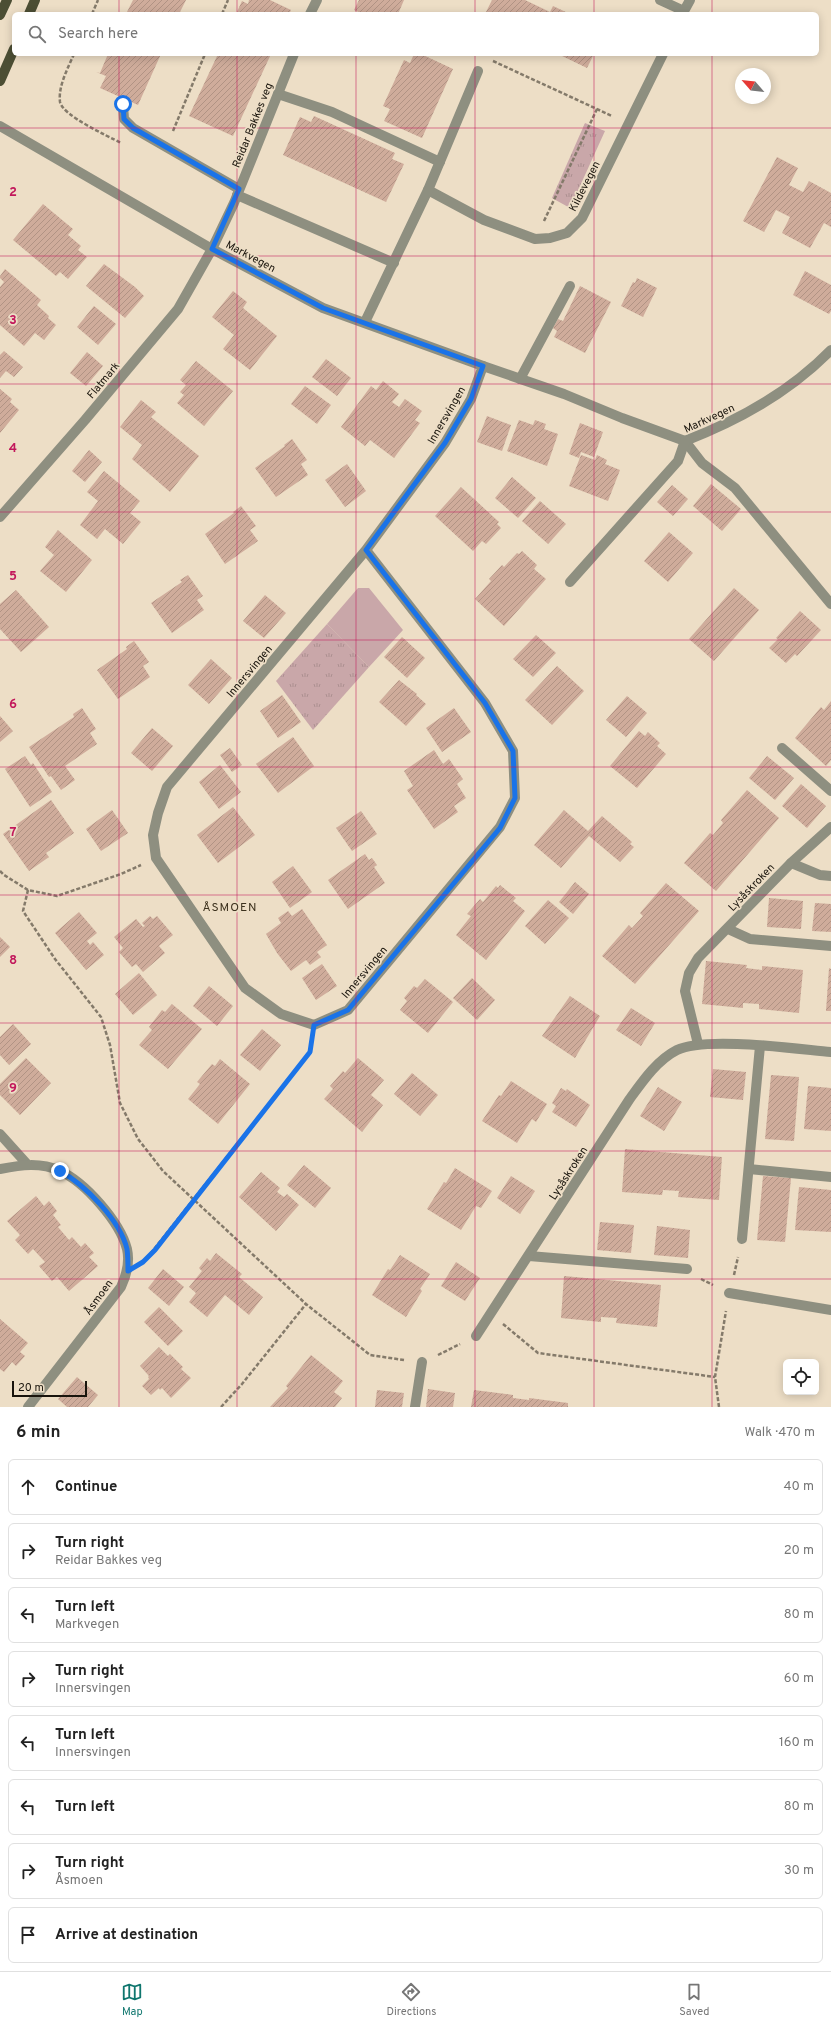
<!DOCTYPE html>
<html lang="en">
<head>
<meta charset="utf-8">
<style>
  body { margin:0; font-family:Overpass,sans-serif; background:#f6f6f6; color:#222 }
  .controls { position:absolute; right:12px; bottom:12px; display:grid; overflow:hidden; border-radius:6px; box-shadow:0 2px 10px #0003 }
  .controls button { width:36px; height:36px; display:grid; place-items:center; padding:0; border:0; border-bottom:1px solid #e0e0e0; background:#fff; color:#222; font:20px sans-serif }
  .compass { position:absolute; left:735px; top:68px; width:36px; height:36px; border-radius:50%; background:#fff; box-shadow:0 2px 10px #0003; rotate:298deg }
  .scale { position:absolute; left:12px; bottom:10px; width:75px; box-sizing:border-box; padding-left:4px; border:2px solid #19140c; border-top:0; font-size:11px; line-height:14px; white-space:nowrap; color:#19140c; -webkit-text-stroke:3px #eddec6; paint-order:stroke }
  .stop { position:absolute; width:12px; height:12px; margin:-9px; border:3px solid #1a73e8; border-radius:50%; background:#fff }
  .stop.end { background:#1a73e8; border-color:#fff; box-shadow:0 1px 4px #0008 }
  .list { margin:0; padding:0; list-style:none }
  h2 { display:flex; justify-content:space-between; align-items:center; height:52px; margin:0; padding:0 16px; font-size:17px }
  h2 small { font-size:13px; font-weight:400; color:#767676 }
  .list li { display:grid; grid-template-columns:26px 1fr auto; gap:12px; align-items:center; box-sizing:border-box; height:56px; margin:0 8px 8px; padding:0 8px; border:1px solid #e0e0e0; border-radius:6px }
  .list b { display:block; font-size:15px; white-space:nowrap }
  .list p { margin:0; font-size:13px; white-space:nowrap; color:#767676 }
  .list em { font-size:13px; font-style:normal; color:#767676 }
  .icon { flex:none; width:22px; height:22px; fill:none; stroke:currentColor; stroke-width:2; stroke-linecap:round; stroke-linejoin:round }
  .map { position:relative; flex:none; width:831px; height:1407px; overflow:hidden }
  .search { position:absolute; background:#fff; box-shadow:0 2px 10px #0003; left:12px; right:12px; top:12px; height:44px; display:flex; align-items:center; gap:10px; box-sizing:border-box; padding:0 14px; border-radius:6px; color:#767676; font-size:15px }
  .sheet { height:564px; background:#fff }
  nav { display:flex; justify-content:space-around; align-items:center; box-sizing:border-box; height:56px; border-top:1px solid #e0e0e0; background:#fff; font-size:11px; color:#767676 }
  nav a { display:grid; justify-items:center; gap:2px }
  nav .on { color:#0f766e }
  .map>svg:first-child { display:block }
</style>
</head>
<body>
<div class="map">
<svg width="831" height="1407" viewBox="0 0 831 1407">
  <defs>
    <pattern id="park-tufts" width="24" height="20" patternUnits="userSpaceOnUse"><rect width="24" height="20" fill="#c9a7a9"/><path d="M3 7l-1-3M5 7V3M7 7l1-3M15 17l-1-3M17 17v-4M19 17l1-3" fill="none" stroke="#ac8f90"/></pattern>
    <pattern id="building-hatch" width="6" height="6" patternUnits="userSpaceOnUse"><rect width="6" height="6" fill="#cfac9b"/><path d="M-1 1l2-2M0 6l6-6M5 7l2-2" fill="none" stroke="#b19384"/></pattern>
  </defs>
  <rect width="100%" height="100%" fill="#eddec6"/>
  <!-- park -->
  <g fill="url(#park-tufts)">
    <polygon points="585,123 605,131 570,208 552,198"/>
    <polygon points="327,624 369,667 313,730 276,681"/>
  </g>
  <!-- garden -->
  <polygon fill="#c9a7a9" points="358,588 369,588 403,630 369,667 327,624"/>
  <!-- building -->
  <g fill="url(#building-hatch)">
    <polygon points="133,0 186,0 179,14 126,14"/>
    <polygon points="249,0 270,0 291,10 289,14 236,14 242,1 248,4"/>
    <polygon points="359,0 404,0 398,14 363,14 354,10"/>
    <polygon points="492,0 525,0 550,12 553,6 570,14 485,14"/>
    <polygon points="108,54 161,54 138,105 100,88 106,76 96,72 100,73"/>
    <polygon points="218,54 271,54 233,136 189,116"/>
    <polygon points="414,54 421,54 453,69 422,138 384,121 390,109 383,106 404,60 410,63"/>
    <polygon points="558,54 594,54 587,68"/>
    <polygon points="314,116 395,153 392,159 404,164 386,202 283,155 300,117 311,122"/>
    <polygon points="777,157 798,168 789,185 803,192 809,181 831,193 831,227 824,223 810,248 782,233 790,217 776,210 764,232 743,221"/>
    <polygon points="43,204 73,229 68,235 81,246 78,250 87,257 68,279 60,272 56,276 13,240"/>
    <polygon points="104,264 135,287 144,296 125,318 86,286"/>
    <polygon points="5,269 41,300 37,305 49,316 48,318 56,325 44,340 35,333 24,346 0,325 0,287 4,282 0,278 0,276"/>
    <polygon points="805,271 831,285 831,311 829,314 793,295"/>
    <polygon points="637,278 657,288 643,317 621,306 633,282 635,283"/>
    <polygon points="580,286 611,302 585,353 554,337 557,331 553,328 558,319 563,321"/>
    <polygon points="233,291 247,302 243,308 277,336 250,370 223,349 234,335 212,317"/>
    <polygon points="94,306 116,324 98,345 77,327"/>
    <polygon points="4,351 23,367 14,377 6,371 0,378 0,355"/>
    <polygon points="87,352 103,366 86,386 70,373"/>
    <polygon points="326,359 351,378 337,396 312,377"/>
    <polygon points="196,361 233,391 204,426 177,403 184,395 180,392 186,385 180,380"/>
    <polygon points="383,381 399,394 392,402 399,407 405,399 422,411 415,420 420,423 394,458 370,440 365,446 341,427 371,386 376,390"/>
    <polygon points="305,386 331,405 317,424 291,404"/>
    <polygon points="0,389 12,399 10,402 19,410 0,433"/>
    <polygon points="141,400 156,412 151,417 199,456 170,492 132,459 142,445 120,427"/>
    <polygon points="487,416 511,425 502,451 477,442"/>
    <polygon points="519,420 533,425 535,420 546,424 544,429 558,434 547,466 507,451"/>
    <polygon points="580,423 603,432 594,457 581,452 579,458 569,454"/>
    <polygon points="292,439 307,460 301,464 308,475 276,497 255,468 285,446 284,445"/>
    <polygon points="89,450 102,462 85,482 72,471"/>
    <polygon points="581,455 595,460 597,455 607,460 605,464 620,470 608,501 569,486"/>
    <polygon points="347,464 366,491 345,507 325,480"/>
    <polygon points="104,471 140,501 130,513 141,522 123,544 105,529 97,539 80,525 98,501 87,492"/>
    <polygon points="512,477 536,498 518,518 495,498"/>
    <polygon points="711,484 741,509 722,531 693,506"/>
    <polygon points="672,485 688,499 673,516 657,502"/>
    <polygon points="461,487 499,522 497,524 501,528 486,544 482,541 473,551 435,516"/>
    <polygon points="540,501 566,524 548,544 522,521"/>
    <polygon points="241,506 256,526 250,530 258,541 225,564 205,534 234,513 233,512"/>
    <polygon points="58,530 92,560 66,592 40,571 54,555 45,547"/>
    <polygon points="669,532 693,553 668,582 644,561"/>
    <polygon points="522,551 537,565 534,569 546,579 504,626 475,599 491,581 489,579 502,565 504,567 517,553 519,554"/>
    <polygon points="188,575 203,596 197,600 204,610 172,633 151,603 182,582 180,580"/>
    <polygon points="734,588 759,610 714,661 689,639"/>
    <polygon points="16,590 49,627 21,652 0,629 0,604"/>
    <polygon points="265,595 286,613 264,638 243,621"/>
    <polygon points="800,611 821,630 797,656 795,654 786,663 769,648 778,639 776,638"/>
    <polygon points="536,635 556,653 533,677 513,659"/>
    <polygon points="402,637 425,658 407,678 384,657"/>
    <polygon points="134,641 149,662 143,666 150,677 118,699 97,670 127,649 126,647"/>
    <polygon points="211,659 232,678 209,704 188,685"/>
    <polygon points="557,666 584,691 552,725 525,700"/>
    <polygon points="399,680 417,694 416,695 426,704 406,726 379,702"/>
    <polygon points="282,695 301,722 278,738 260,711"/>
    <polygon points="627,696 647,713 626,737 606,720"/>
    <polygon points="831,701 831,760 826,766 795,738 821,707 824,710"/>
    <polygon points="82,708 96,729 90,733 97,744 65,766 75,780 61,790 51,776 49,777 29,747 74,717 73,714"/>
    <polygon points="454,708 471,732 442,752 426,728"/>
    <polygon points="0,716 13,731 0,742"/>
    <polygon points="152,728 173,746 152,771 131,753"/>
    <polygon points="639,731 645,736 648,732 660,743 657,746 666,754 637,788 610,766"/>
    <polygon points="293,737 314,766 278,793 256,764"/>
    <polygon points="230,748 242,765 232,772 220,755"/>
    <polygon points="434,750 443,764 449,759 463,779 457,784 466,798 454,806 458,812 434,829 407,790 413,786 404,771"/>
    <polygon points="25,756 31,765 33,763 52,792 30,807 5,769"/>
    <polygon points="767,756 794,778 775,800 749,778"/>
    <polygon points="220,765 241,792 219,809 199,782"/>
    <polygon points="801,784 826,806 807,828 782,806"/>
    <polygon points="747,790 779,818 716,891 684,863 710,833 713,835 723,823 721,820"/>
    <polygon points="51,800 74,833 46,853 49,857 29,871 3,834"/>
    <polygon points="233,807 255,835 218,863 197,835"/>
    <polygon points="112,810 128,833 101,851 86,829"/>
    <polygon points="564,810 588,831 602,816 632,842 630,844 634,847 620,862 589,836 561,868 534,845"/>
    <polygon points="361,811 377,834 352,851 336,828"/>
    <polygon points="365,854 369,860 372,858 377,865 374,867 385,883 348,909 328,880"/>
    <polygon points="293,866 312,892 290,908 272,882"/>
    <polygon points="575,882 589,894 573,914 559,902"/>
    <polygon points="666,883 699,911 635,984 602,956 629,925 632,928 643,916 640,913"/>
    <polygon points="500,885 516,898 513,901 525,911 486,960 456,935 471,916 467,914 480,899 483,902 496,886 498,888"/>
    <polygon points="769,898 803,901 801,929 767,927"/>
    <polygon points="548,900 569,918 545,944 525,926"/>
    <polygon points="815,903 831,904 831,932 812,931"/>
    <polygon points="302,909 327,945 317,952 321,957 310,965 306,960 291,971 277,953 266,934 281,923 278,918 288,911 292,916"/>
    <polygon points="79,912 97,933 87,941 90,945 93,942 104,955 86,970 55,933"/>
    <polygon points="150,916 153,919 157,916 173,935 159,946 165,953 143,972 136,964 132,967 119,952 123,948 114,937 136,919 143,927 145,926 142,923"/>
    <polygon points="0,937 10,947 0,957"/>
    <polygon points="706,961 747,965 746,968 762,970 762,966 803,970 799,1013 759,1009 759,1004 743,1003 743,1008 702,1004"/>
    <polygon points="322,964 337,986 316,1000 302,978"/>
    <polygon points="829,968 831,969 831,1011 826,1011"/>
    <polygon points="139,973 157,995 133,1015 115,994"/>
    <polygon points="472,978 495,1000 477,1020 453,998"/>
    <polygon points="425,979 453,1002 428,1033 400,1010 407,1001 404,998 414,986 417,988"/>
    <polygon points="209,986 233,1006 217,1026 193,1006"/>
    <polygon points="570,996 600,1016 575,1058 542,1036"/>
    <polygon points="172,1004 202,1029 168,1069 139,1045 152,1030 149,1027 162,1010 165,1012"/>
    <polygon points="631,1008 655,1023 641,1046 616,1030"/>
    <polygon points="13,1024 31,1044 9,1065 0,1055 0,1037"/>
    <polygon points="262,1029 281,1045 260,1071 240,1055"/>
    <polygon points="26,1058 51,1083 20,1115 0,1095 0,1084"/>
    <polygon points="358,1058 384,1080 371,1095 383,1105 362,1132 324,1099 333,1089 330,1086 343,1071 345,1073"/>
    <polygon points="220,1059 250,1084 218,1124 188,1099 200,1084 197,1082 212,1064 215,1066"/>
    <polygon points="713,1069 746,1072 743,1100 710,1097"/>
    <polygon points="412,1073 438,1095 420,1116 394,1094"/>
    <polygon points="771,1075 799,1077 794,1141 765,1139"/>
    <polygon points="511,1081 547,1104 536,1122 532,1119 517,1143 482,1121 499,1095 501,1096"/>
    <polygon points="808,1086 831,1088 831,1131 804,1129"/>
    <polygon points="658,1087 682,1102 664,1131 640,1116"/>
    <polygon points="561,1088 566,1091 567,1089 590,1105 576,1127 552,1112 556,1106 552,1103"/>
    <polygon points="625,1149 722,1157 719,1200 678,1197 679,1191 663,1190 662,1195 622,1192"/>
    <polygon points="304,1165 331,1188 315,1208 287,1185"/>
    <polygon points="455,1168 492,1191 481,1208 476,1206 461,1230 427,1209 444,1182 446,1183"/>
    <polygon points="261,1172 280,1188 277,1192 284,1197 287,1194 299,1205 276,1231 239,1197"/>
    <polygon points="511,1176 535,1191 520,1214 497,1198"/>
    <polygon points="763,1176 791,1178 785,1242 757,1240"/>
    <polygon points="799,1187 831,1190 831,1232 795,1230"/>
    <polygon points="36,1196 44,1206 49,1201 57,1211 53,1215 61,1225 58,1227 69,1240 72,1237 81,1247 85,1243 94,1253 89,1257 98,1266 69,1291 57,1277 52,1281 39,1266 45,1262 33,1249 28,1254 15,1240 20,1235 7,1221"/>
    <polygon points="600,1222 634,1225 631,1253 597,1250"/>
    <polygon points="657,1226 690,1230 688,1258 654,1255"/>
    <polygon points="216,1253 242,1274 239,1277 263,1297 249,1315 225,1295 207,1317 189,1302 196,1293 189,1287 202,1271 199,1268 207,1258 210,1261"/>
    <polygon points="400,1255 430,1274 420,1289 422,1291 406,1317 372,1295 388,1269 390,1270"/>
    <polygon points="456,1262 480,1278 465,1301 441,1286"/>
    <polygon points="163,1269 184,1287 169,1306 148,1288"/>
    <polygon points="564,1276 661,1285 657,1327 616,1323 617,1318 601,1317 601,1322 561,1318"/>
    <polygon points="159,1307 183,1331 168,1346 144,1322"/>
    <polygon points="0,1319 28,1343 20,1352 25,1356 16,1366 12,1362 4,1372 0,1369"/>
    <polygon points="159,1347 168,1356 170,1354 183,1367 181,1369 191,1378 171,1398 162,1388 160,1390 159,1388 151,1395 142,1386 149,1379 148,1377 149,1376 140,1366"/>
    <polygon points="311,1355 343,1381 334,1392 342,1398 335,1407 270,1407 288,1388 286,1386"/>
    <polygon points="77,1377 98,1395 88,1407 67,1407 58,1399"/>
    <polygon points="428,1389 455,1393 453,1407 426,1407"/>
    <polygon points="377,1390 404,1393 402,1407 375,1407"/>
    <polygon points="474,1390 513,1395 513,1398 529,1400 529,1398 568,1403 568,1407 471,1407"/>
  </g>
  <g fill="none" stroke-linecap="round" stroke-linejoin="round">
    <!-- path -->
    <g stroke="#847a6a" stroke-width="2.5" stroke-dasharray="4 2" stroke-linecap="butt">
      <polyline points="92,14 98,0"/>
      <polyline points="222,14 228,0"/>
      <path d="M74,54C68,68 58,86 60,102C63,116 108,136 121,143"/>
      <polyline points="493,61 612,116"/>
      <polyline points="173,131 205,54"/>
      <polyline points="544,221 597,109"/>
      <polyline points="0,871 4,875 28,890 57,896 121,874 141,865"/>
      <polyline points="28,890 23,911 55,959 101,1017 110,1045 120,1103 138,1139 163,1171 306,1304 370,1355 404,1360"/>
      <polyline points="147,1258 310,1052 311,1042"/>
      <polyline points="734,1275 738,1257"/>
      <polyline points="701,1279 713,1285"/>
      <polyline points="503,1324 538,1353 715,1377"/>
      <polyline points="438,1355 460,1344"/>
      <polyline points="221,1407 242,1384 306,1304"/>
      <polyline points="719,1407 715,1377 726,1311"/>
    </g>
    <!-- lane -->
    <g stroke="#8e8f80" stroke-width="10">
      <polyline points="278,94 332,112 440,162"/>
      <polyline points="123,104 124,119 133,128 239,189"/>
      <polyline points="237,195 394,263"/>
      <polyline points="483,366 564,394 622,418 685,441 702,463 735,488 831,604"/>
      <polyline points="520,379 570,286"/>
      <path d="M685,441C740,420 790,392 831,350"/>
      <polyline points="570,582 678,461 685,441"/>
      <polyline points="782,748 831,791"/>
      <polyline points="749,1169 831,1177"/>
      <polyline points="742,1239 760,1046"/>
      <polyline points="529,1256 687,1269"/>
      <polyline points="729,1293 831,1310"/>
      <polyline points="415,1407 422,1362"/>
    </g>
    <!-- street -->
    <g stroke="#8e8f80" stroke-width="10">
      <polyline points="660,0 684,11 683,14"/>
      <polyline points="684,11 690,0"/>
      <polyline points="310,14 317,0"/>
      <polyline points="0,126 212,249 323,308 483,366 471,399 445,443 366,550 167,787 158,813 153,835 156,858 245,988 281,1014 314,1025 348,1010 500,827 515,798 513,751 485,703 366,550"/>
      <polyline points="428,190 484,220 535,239 550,238 567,233 582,218 663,54"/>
      <polyline points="365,322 428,190 478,71"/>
      <polyline points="0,517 85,420 178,309 212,249 234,203 294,54"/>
      <polyline points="791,863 820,875 831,876"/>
      <polyline points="728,929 750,939 831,946"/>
      <polyline points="698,1044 685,991 689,973 698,958 791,863 831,827"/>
      <polyline points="0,1134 27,1164"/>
      <path d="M0,1169C21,1165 40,1162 60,1171C85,1182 120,1222 127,1249C130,1262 127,1274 121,1287L28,1407"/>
      <path d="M476,1336L629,1100C642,1082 657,1060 677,1050C705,1036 797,1049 831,1052"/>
    </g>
    <!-- primary -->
    <g stroke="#4c4e34" stroke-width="10">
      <polyline points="29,14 35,0"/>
      <polyline points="0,15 7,0"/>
      <polyline points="0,81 14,49"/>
    </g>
  </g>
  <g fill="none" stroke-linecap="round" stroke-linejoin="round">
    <!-- route -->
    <path stroke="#1a73e8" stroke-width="5" d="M60,1171C85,1185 120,1220 127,1249C128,1256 128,1264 128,1271L143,1262L155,1250L310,1052L314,1025L348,1010L500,828L515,798L513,751L485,703L366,550L445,443L471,399L483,366L323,308L212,249L239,189L133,128L124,119L123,104"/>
  </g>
  <!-- grid -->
  <path fill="none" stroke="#c2185b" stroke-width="1" stroke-opacity="0.55" d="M119,0V14M237,0V14M356,0V14M475,0V14M594,0V14M712,0V14M119,54V1407M237,54V1407M356,54V1407M475,54V1407M594,54V1407M712,54V1407M0,128H831M0,256H831M0,384H831M0,512H831M0,640H831M0,767H831M0,895H831M0,1023H831M0,1151H831M0,1279H831"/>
  <g text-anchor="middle" stroke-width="3.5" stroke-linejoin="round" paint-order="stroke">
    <!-- street labels -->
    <g font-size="11" fill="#19140c" stroke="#eddec6">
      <text transform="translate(252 125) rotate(-68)" y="4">Reidar Bakkes veg</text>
      <text transform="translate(584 186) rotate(-63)" y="4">Kildevegen</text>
      <text transform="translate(251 256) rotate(28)" y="4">Markvegen</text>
      <text transform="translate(103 380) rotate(-50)" y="4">Flatmark</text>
      <text transform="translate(446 415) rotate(-60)" y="4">Innersvingen</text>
      <text transform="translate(709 418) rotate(-25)" y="4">Markvegen</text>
      <text transform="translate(249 671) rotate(-50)" y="4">Innersvingen</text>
      <text transform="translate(751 887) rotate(-46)" y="4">Lysåskroken</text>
      <text transform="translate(364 972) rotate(-50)" y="4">Innersvingen</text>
      <text transform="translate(568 1173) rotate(-57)" y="4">Lysåskroken</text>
      <text transform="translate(98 1297) rotate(-54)" y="4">Åsmoen</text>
    </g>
    <!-- neighbourhood labels -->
    <g font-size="12" letter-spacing="1" fill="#3c311d" stroke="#eddec6">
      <text x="230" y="911">ÅSMOEN</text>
    </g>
  </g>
  <g font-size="13" text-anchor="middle" font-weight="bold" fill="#c2185b" stroke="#eddec6" stroke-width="3.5" stroke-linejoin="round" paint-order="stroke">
    <text x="13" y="196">2</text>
    <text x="13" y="324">3</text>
    <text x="13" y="452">4</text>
    <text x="13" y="580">5</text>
    <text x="13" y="708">6</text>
    <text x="13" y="836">7</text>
    <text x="13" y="964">8</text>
    <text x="13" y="1092">9</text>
  </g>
</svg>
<div class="controls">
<button><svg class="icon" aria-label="locate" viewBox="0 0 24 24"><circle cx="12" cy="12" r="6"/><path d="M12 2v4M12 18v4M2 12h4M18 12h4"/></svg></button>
</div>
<svg class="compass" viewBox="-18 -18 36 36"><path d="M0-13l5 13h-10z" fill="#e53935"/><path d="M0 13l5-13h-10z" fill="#767676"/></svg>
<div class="scale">20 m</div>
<div class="stop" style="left:123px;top:104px"></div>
<div class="stop end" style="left:60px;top:1171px"></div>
<div class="search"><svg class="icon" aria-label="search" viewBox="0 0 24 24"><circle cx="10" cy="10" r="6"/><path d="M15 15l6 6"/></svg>Search here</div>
</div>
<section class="sheet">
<h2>6 min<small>Walk · 470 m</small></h2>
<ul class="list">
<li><svg class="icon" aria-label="ahead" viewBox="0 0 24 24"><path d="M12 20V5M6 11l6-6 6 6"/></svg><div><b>Continue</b></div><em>40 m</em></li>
<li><svg class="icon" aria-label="right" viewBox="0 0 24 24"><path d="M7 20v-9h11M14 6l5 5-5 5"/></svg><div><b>Turn right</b><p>Reidar Bakkes veg</p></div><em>20 m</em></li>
<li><svg class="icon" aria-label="left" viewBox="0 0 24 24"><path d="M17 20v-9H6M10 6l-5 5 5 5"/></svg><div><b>Turn left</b><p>Markvegen</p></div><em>80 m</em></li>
<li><svg class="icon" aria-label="right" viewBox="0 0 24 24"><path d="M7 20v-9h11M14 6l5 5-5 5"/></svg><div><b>Turn right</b><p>Innersvingen</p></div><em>60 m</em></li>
<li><svg class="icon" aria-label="left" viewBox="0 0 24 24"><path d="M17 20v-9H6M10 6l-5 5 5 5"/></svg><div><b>Turn left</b><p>Innersvingen</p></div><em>160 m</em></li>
<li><svg class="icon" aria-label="left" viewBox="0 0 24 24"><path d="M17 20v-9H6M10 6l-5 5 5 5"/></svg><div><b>Turn left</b></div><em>80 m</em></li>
<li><svg class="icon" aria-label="right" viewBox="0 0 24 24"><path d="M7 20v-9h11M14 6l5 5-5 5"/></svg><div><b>Turn right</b><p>Åsmoen</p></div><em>30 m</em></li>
<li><svg class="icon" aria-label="arrive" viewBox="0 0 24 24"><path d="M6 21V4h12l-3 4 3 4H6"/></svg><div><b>Arrive at destination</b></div></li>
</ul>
</section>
<nav>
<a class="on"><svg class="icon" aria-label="map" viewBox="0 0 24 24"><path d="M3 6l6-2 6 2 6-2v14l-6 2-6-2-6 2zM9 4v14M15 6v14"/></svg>Map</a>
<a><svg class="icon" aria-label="directions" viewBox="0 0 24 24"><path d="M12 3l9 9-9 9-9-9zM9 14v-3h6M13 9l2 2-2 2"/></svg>Directions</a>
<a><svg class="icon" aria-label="saved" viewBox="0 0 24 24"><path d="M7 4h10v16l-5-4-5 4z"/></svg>Saved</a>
</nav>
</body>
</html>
